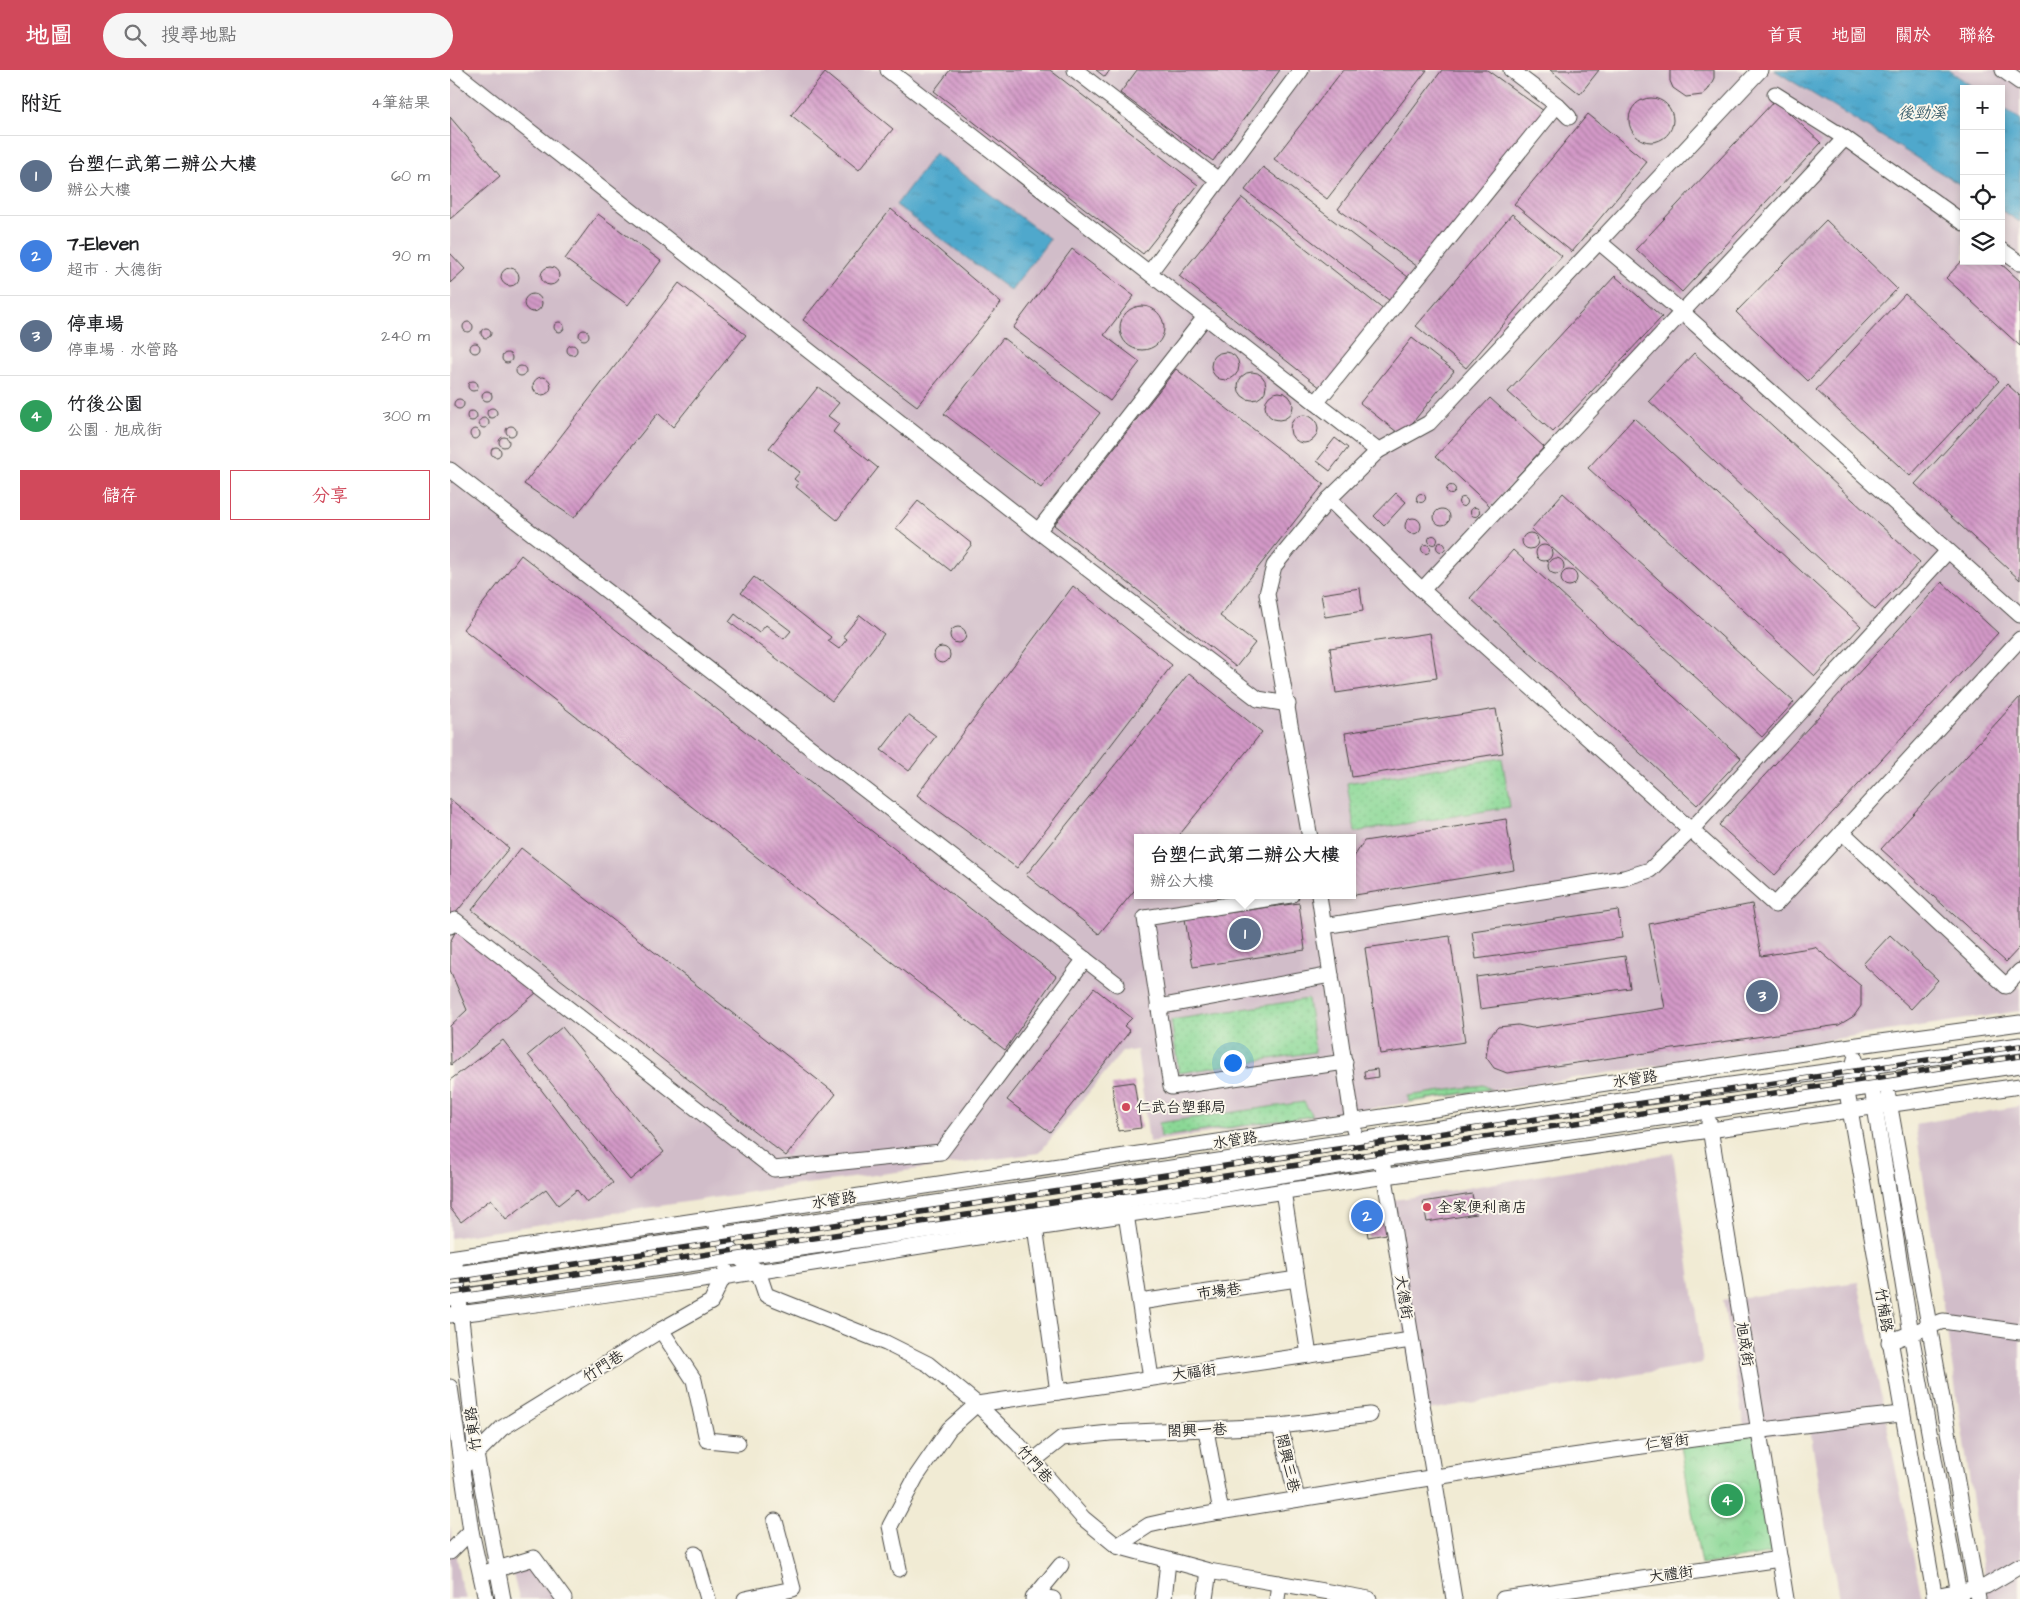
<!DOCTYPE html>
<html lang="zh-TW">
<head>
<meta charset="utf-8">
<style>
  body { margin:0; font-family:"Architects Daughter","LXGW WenKai TC",sans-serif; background:#f6f6f6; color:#202124 }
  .controls { position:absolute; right:15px; top:15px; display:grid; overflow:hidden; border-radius:0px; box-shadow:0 2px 8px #0003 }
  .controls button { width:45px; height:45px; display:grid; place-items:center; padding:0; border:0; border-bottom:1px solid #e0e0e0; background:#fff; color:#202124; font:25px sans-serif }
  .you { position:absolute; left:782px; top:992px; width:18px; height:18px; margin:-12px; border:4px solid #fff; border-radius:50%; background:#1a73e8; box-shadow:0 0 0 8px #1a73e833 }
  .badge { display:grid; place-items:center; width:32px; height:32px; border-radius:50%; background:#d1495b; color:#fff; font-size:16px; font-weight:700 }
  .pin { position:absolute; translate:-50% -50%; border:2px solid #fff; box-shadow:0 1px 5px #0006 }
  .popup { position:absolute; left:684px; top:764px; width:222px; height:65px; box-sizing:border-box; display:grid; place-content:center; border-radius:0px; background:#fff; filter:drop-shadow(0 1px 4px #0005); font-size:16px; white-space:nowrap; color:#757577 }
  .popup b { font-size:19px; color:#202124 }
  .popup::after { content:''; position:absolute; left:50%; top:100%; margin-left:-10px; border:10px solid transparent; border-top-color:#fff }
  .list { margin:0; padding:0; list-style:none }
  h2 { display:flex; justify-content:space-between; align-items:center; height:65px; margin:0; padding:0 20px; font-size:21px }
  h2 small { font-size:16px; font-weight:400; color:#757577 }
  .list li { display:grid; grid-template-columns:32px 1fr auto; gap:15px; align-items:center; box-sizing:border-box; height:80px; padding:0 20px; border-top:1px solid #e0e0e0 }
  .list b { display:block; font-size:19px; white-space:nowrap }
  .list p { margin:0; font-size:16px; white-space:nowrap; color:#757577 }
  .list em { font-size:16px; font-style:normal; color:#757577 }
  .actions { display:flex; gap:10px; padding:15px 20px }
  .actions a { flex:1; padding:11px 0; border:1px solid #d1495b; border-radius:0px; text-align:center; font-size:18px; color:#d1495b }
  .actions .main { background:#d1495b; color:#fff }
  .icon { flex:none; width:28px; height:28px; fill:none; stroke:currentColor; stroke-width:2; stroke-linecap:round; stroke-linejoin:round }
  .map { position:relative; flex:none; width:1570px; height:1529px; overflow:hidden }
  header { display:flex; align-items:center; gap:30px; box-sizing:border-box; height:70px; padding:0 25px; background:#d1495b; color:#fff }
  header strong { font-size:24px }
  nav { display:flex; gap:28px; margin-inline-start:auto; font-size:18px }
  .search { width:350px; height:45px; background:#f6f6f6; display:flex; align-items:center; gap:12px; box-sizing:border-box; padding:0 18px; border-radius:28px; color:#757577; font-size:19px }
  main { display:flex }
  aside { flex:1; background:#fff }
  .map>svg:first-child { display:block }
</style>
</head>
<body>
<header>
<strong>地圖</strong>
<div class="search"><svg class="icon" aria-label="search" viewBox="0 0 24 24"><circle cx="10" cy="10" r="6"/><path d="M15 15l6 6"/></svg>搜尋地點</div>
<nav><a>首頁</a><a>地圖</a><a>關於</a><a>聯絡</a></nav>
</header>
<main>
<aside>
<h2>附近<small>4筆結果</small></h2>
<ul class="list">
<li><span class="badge" style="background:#5c6f8a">1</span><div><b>台塑仁武第二辦公大樓</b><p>辦公大樓</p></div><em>60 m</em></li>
<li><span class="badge" style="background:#3f7fe0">2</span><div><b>7-Eleven</b><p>超市 · 大德街</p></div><em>90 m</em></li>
<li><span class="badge" style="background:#5c6f8a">3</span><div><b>停車場</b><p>停車場 · 水管路</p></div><em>240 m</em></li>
<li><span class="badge" style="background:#2e9e5b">4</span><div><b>竹後公園</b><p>公園 · 旭成街</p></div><em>300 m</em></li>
</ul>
<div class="actions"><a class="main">儲存</a><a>分享</a></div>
</aside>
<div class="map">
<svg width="1570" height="1529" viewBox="0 0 1570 1529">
  <defs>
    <pattern id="grass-dots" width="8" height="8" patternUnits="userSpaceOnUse" patternTransform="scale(1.25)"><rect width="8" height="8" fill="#8bd896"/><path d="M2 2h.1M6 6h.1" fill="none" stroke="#78ba81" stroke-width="1.8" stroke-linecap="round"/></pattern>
    <pattern id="park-crowns" width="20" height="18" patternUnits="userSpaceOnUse" patternTransform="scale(1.25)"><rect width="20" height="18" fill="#8bd896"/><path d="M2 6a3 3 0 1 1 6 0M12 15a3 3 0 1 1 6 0" fill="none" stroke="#78ba81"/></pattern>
    <pattern id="water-ripples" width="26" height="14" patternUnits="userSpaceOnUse" patternTransform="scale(1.25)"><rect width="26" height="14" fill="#4fa8cc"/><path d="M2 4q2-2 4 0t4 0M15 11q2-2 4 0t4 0" fill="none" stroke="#4289a6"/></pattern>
    <pattern id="building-back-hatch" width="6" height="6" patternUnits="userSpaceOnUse" patternTransform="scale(1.25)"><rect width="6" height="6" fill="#d399c7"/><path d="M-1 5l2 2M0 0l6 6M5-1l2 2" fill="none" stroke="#ab7da2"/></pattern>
  </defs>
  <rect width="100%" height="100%" fill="#fbf7ec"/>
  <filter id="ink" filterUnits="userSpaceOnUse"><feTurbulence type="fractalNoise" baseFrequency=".02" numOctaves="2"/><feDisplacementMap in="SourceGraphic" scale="10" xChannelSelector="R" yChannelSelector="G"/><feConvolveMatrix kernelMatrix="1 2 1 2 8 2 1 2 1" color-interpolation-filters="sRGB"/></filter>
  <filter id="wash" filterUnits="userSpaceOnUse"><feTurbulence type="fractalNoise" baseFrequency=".0096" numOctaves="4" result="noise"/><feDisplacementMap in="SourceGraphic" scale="20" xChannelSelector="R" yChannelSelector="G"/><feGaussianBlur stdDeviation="1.12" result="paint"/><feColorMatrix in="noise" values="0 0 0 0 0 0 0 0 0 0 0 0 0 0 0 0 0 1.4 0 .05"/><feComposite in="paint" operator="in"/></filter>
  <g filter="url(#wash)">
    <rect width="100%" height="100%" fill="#f1ebd4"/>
    <!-- industrial -->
    <g fill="#d1bdc9" fill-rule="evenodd">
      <path d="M0,0H1570V941L699,1072L687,980L672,982L589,1083L334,1117L0,1168ZM1514,19H1551V191H1514ZM688,768H902V825H688Z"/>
      <polygon points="1570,1036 1570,1529 1538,1529 1465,1054"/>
      <polygon points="1223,1083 1253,1293 967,1342 933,1132"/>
      <polygon points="1408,1212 1472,1529 1389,1529 1360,1360 1296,1368 1273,1230"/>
      <polygon points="0,1455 11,1515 17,1529 0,1529"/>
      <polygon points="60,1492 80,1496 111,1529 69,1529"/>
    </g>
    <!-- grass -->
    <g fill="url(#grass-dots)" stroke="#5b8260">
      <polygon points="1052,688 1060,737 905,762 897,713"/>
      <polygon points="858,929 865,982 729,1003 721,950"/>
      <polygon points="1033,1015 1041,1019 959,1032 958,1026"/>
      <polygon points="854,1032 862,1046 711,1067 709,1053"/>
    </g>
    <!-- park -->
    <polygon fill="url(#park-crowns)" stroke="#5b8260" points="1304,1364 1323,1483 1251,1495 1231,1376"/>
    <!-- water -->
    <g fill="url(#water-ripples)" stroke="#3d6a7c">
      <polygon points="1324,0 1499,0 1526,19 1514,19 1514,117"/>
      <polygon points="1551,37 1570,50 1570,152 1551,140"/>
      <polygon points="485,83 600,169 561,221 446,135"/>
    </g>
    <g id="blocks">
      <!-- building -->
      <g fill="url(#building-back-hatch)">
        <polygon points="500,0 600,0 748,115 693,184 484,21"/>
        <polygon points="646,0 660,0 655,7"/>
        <polygon points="687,0 830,0 763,91 670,23"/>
        <polygon points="893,0 977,0 877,129 824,89"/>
        <polygon points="992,0 1037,0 1094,41 975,202 888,139"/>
        <polygon points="1100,0 1149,0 1130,24"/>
        <polygon points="1220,0 1264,0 1264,8 1258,20 1252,25 1236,27 1223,18 1220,11"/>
        <polygon points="375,3 443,59 409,100 341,45"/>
        <circle cx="1201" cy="50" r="22"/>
        <polygon points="1325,30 1371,73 1232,222 1186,179"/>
        <polygon points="1138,44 1197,92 1122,182 1064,134"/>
        <polygon points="0,47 50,106 0,149"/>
        <polygon points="813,97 962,210 944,234 795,120"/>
        <polygon points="792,128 939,244 876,322 729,206"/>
        <polygon points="441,139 551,233 467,336 353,250"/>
        <polygon points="148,144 211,191 178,235 115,189"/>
        <polygon points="1062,144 1112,186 1016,298 966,256"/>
        <polygon points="1376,150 1447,219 1358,311 1286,242"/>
        <polygon points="622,179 684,226 654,265 690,292 660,331 563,258"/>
        <polygon points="0,183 15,199 0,213"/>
        <polygon points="1514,189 1514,191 1548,191 1570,211 1570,276 1496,208"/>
        <circle cx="100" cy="206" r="9"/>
        <circle cx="60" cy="207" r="9"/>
        <polygon points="1165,206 1212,247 1103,362 1058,322"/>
        <polygon points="229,213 296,265 223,357 208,343 124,448 74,414"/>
        <circle cx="83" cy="233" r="9"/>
        <polygon points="1455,224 1549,311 1460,406 1366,320"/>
        <circle cx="692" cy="258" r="22"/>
        <circle cx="18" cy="257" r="5"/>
        <circle cx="109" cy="257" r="5"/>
        <circle cx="36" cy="263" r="5"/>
        <circle cx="134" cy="265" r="5"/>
        <polygon points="553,268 650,343 591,418 494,344"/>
        <polygon points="962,268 1004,301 952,366 910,333"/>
        <circle cx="25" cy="278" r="5"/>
        <circle cx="122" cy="280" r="5"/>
        <circle cx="775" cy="296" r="14"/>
        <polygon points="1244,283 1470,492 1425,540 1199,331"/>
        <circle cx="57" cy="288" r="5"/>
        <circle cx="71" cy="301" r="5"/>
        <polygon points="726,299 874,414 770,546 805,573 786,597 604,455"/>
        <circle cx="802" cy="316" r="14"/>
        <circle cx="92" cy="316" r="9"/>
        <circle cx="23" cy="316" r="5"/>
        <polygon points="1557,314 1570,326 1570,510 1465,414"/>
        <polygon points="368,317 389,333 378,346 389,354 383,362 428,398 387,450 346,417 349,413 344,409 350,402 319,378"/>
        <circle cx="37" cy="326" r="5"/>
        <circle cx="829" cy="336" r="14"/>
        <polygon points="1040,328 1094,377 1040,436 986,386"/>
        <circle cx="9" cy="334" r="5"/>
        <circle cx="42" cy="343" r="5"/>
        <circle cx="22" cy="346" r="5"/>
        <circle cx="854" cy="359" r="14"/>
        <polygon points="1184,348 1411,556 1365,606 1138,398"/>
        <circle cx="34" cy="353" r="5"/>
        <circle cx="61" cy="361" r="5"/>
        <circle cx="25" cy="364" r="5"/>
        <circle cx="54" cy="372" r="5"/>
        <polygon points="885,368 898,378 880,401 867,391"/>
        <circle cx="46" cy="382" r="5"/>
        <circle cx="1001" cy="420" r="4.5"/>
        <polygon points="946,423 956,432 934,456 924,446"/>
        <polygon points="1113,423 1344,632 1312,667 1081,459"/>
        <circle cx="971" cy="428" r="4.5"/>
        <circle cx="1013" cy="432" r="4.5"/>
        <polygon points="468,431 522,474 501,501 446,458"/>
        <circle cx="1025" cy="442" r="4.5"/>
        <circle cx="992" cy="447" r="8"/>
        <circle cx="963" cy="456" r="8"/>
        <circle cx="1080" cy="471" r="8"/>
        <circle cx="983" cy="470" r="4.5"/>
        <circle cx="991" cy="477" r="4.5"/>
        <circle cx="976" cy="479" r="4.5"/>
        <circle cx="1094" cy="483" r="8"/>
        <polygon points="1063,480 1291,688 1247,735 1020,528"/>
        <polygon points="71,485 606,906 555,980 13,559"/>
        <circle cx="1106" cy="496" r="8"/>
        <circle cx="1119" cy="508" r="8"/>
        <polygon points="304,507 381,567 378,571 389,579 397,569 393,566 410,545 434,564 382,631 279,552 285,544 309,563 316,555 334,569 341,561 291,523"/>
        <polygon points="1492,512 1548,563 1325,805 1269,755"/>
        <polygon points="623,516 722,595 567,798 467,725"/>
        <polygon points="910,518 913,541 875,547 871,524"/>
        <circle cx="508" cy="565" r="8"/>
        <polygon points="980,563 987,608 886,623 880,578"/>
        <circle cx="492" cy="585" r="8"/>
        <polygon points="739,603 812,662 727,768 688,768 688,816 649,864 576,805"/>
        <polygon points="1570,627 1570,877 1556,892 1431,779"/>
        <polygon points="1046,639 1053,683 902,707 895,663"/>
        <polygon points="458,645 486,666 459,701 431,680"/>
        <polygon points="0,729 59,778 0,850"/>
        <polygon points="1056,749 1064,800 905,825 902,814 902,790 914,771"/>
        <polygon points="71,778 386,1024 336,1086 22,840"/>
        <polygon points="849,833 855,880 743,897 735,849"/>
        <polygon points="1302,834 1311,886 1365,877 1411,916 1411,936 1404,946 1389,955 1057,1003 1044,998 1036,987 1039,967 1048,957 1068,955 1082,958 1215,938 1199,854"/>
        <polygon points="1168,840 1172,868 1026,889 1022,861"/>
        <polygon points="9,855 93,917 1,995 0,956 17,940 0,900 0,872"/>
        <polygon points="1440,865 1488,910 1461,939 1413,894"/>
        <polygon points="1000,866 1015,972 930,984 915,878"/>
        <polygon points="1175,886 1180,918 1030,939 1026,907"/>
        <polygon points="644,918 682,948 674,956 680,961 600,1062 557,1030"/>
        <polygon points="112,957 214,1082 180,1110 78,985"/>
        <polygon points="53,970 163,1113 137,1133 127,1120 108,1135 96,1119 56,1149 41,1129 11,1152 0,1138 0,1010"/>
        <polygon points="927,999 928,1007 915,1009 914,1001"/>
        <polygon points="684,1012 691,1058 668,1061 662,1015"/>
        <polygon points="1022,1124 1026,1144 977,1152 973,1132"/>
        <polygon points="939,1135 943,1163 918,1167 914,1139"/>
      </g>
    </g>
  </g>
  <g filter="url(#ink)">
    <use href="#blocks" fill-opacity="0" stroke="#494844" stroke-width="1"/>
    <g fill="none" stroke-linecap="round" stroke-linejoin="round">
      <!-- minor casing -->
      <g stroke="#494844" stroke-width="17">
        <g id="minor">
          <polyline points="2,0 588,461 808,629 838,634"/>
          <polyline points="438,0 928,381"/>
          <polyline points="625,0 768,110"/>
          <polyline points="1061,0 1107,35 1119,47"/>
          <polyline points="1553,0 1570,12"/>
          <polyline points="1325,24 1395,68 1514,153"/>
          <polyline points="1148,171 1232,242 1570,545"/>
          <polyline points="1551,180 1570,193"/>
          <polyline points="700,202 851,0"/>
          <polyline points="866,333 1107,35"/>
          <polyline points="0,400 667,914"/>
          <polyline points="879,429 972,520 1325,835 1570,569"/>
          <polyline points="588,461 755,247"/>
          <polyline points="972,520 1395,68"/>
          <polyline points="1392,762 1556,916 1570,901"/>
          <polyline points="860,768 817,524 824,496 879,429 928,381 979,353 1310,0"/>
          <polyline points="841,825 695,848 721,1017 895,992"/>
          <polyline points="869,825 904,1060"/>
          <polyline points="0,856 5,850 324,1099 491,1082 635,889"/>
          <polyline points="874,856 1174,808 1200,800 1241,760 1498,481"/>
          <polyline points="708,937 881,905"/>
          <polyline points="1405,989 1397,1022 1485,1529"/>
          <polyline points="1420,996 1422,1018 1461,1264 1510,1529"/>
          <polyline points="1438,1026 1528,1529"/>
          <polyline points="1259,1052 1336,1529"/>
          <polyline points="933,1096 1004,1529"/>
          <polyline points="833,1121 859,1285"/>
          <polyline points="676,1144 701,1308"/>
          <polyline points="584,1149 608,1322"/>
          <path d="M267,1156C274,1179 289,1189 308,1201L316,1225L436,1273L478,1294L527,1334L568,1374L633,1448L667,1476L759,1501L919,1529"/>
          <polyline points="0,1188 1408,975 1570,953"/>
          <polyline points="5,1194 26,1384 53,1529"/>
          <polyline points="0,1205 1252,1019 1570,975"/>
          <polyline points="0,1228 583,1145 932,1089 1570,995"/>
          <polyline points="690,1232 847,1209"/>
          <path d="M0,1245C214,1219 426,1182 639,1150C949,1103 1260,1060 1570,1016"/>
          <polyline points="211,1260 244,1310 257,1370 288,1373"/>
          <polyline points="1439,1272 1493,1251 1570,1262"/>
          <polyline points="0,1317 21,1461 36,1529"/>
          <polyline points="830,1356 847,1429"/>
          <polyline points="756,1360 771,1442"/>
          <polyline points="583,1391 612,1368 660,1363 830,1356 920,1345"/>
          <polyline points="11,1399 52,1358 211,1260 261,1232 276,1201"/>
          <path d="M667,1476L699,1455L717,1451C961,1410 1205,1370 1451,1344"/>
          <polyline points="0,1482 21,1461"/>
          <polyline points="245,1484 258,1529"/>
          <polyline points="449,1499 440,1456 466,1407 499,1359 527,1334 961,1270"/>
          <polyline points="37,1502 84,1488 114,1529"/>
          <polyline points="584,1526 603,1529"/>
          <polyline points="1484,1526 1536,1516 1570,1496"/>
          <polyline points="295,1529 343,1519 325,1451"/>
          <polyline points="583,1529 611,1495"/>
          <polyline points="714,1529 718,1491"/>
          <polyline points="755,1529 759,1501"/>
          <polyline points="827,1529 829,1513"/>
          <polyline points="1053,1529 1330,1489"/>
        </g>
      </g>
      <!-- minor -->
      <use href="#minor" stroke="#fff" stroke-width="15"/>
      <!-- rail casing -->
      <g stroke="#2b2b2b" stroke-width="5.5">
        <g id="rail">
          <polyline points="0,1213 1570,976"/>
          <polyline points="0,1223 1570,986"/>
        </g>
      </g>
      <!-- rail -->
      <use href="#rail" stroke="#fbf7ec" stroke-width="4" stroke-dasharray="11" stroke-linecap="butt"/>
    </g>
  </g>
  <!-- markers -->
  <g fill="#d1495b" stroke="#fbf7ec" stroke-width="2">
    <circle cx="676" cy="1037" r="5"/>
    <circle cx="977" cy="1137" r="5"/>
  </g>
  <g text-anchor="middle" stroke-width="4" stroke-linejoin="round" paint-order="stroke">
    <!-- street labels -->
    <g font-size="15" fill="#2b2b2b" stroke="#fbf7ec">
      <text transform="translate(1185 1009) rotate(-9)" y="5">水管路</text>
      <text transform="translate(785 1070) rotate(-9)" y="5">水管路</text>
      <text transform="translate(384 1130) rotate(-9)" y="5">水管路</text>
      <text transform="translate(769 1221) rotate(-8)" y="5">市場巷</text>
      <text transform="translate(954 1227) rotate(81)" y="5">大德街</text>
      <text transform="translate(1434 1240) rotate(81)" y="5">竹楠路</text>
      <text transform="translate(1295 1274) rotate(81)" y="5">旭成街</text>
      <text transform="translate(153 1296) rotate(-32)" y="5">竹門巷</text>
      <text transform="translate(744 1302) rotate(-8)" y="5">大福街</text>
      <text transform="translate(23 1359) rotate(-97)" y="5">竹東路</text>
      <text transform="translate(747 1360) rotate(-2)" y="5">閤興一巷</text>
      <text transform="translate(1217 1372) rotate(-8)" y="5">仁智街</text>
      <text transform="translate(838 1393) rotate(77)" y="5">閤興三巷</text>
      <text transform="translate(585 1394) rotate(48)" y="5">竹門巷</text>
      <text transform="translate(1221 1504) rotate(-8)" y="5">大禮街</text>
    </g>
    <!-- poi labels -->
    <g font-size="15" fill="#2b2b2b" stroke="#fbf7ec" text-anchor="start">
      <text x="686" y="1042">仁武台塑郵局</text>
      <text x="987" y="1142">全家便利商店</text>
    </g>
    <!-- water labels -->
    <g font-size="16" font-style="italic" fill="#395d6b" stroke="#fbf7ec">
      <text x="1472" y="48">後勁溪</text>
    </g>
  </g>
</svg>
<div class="controls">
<button>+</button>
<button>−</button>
<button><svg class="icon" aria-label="locate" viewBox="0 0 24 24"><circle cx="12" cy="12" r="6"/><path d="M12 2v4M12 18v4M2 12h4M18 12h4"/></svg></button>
<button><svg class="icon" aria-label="layers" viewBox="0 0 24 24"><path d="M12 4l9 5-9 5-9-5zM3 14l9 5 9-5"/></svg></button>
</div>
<div class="you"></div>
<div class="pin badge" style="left:795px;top:864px;background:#5c6f8a">1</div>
<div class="popup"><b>台塑仁武第二辦公大樓</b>辦公大樓</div>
<div class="pin badge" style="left:917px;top:1146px;background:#3f7fe0">2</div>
<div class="pin badge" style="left:1312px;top:926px;background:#5c6f8a">3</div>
<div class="pin badge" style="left:1277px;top:1430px;background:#2e9e5b">4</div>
</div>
</main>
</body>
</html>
